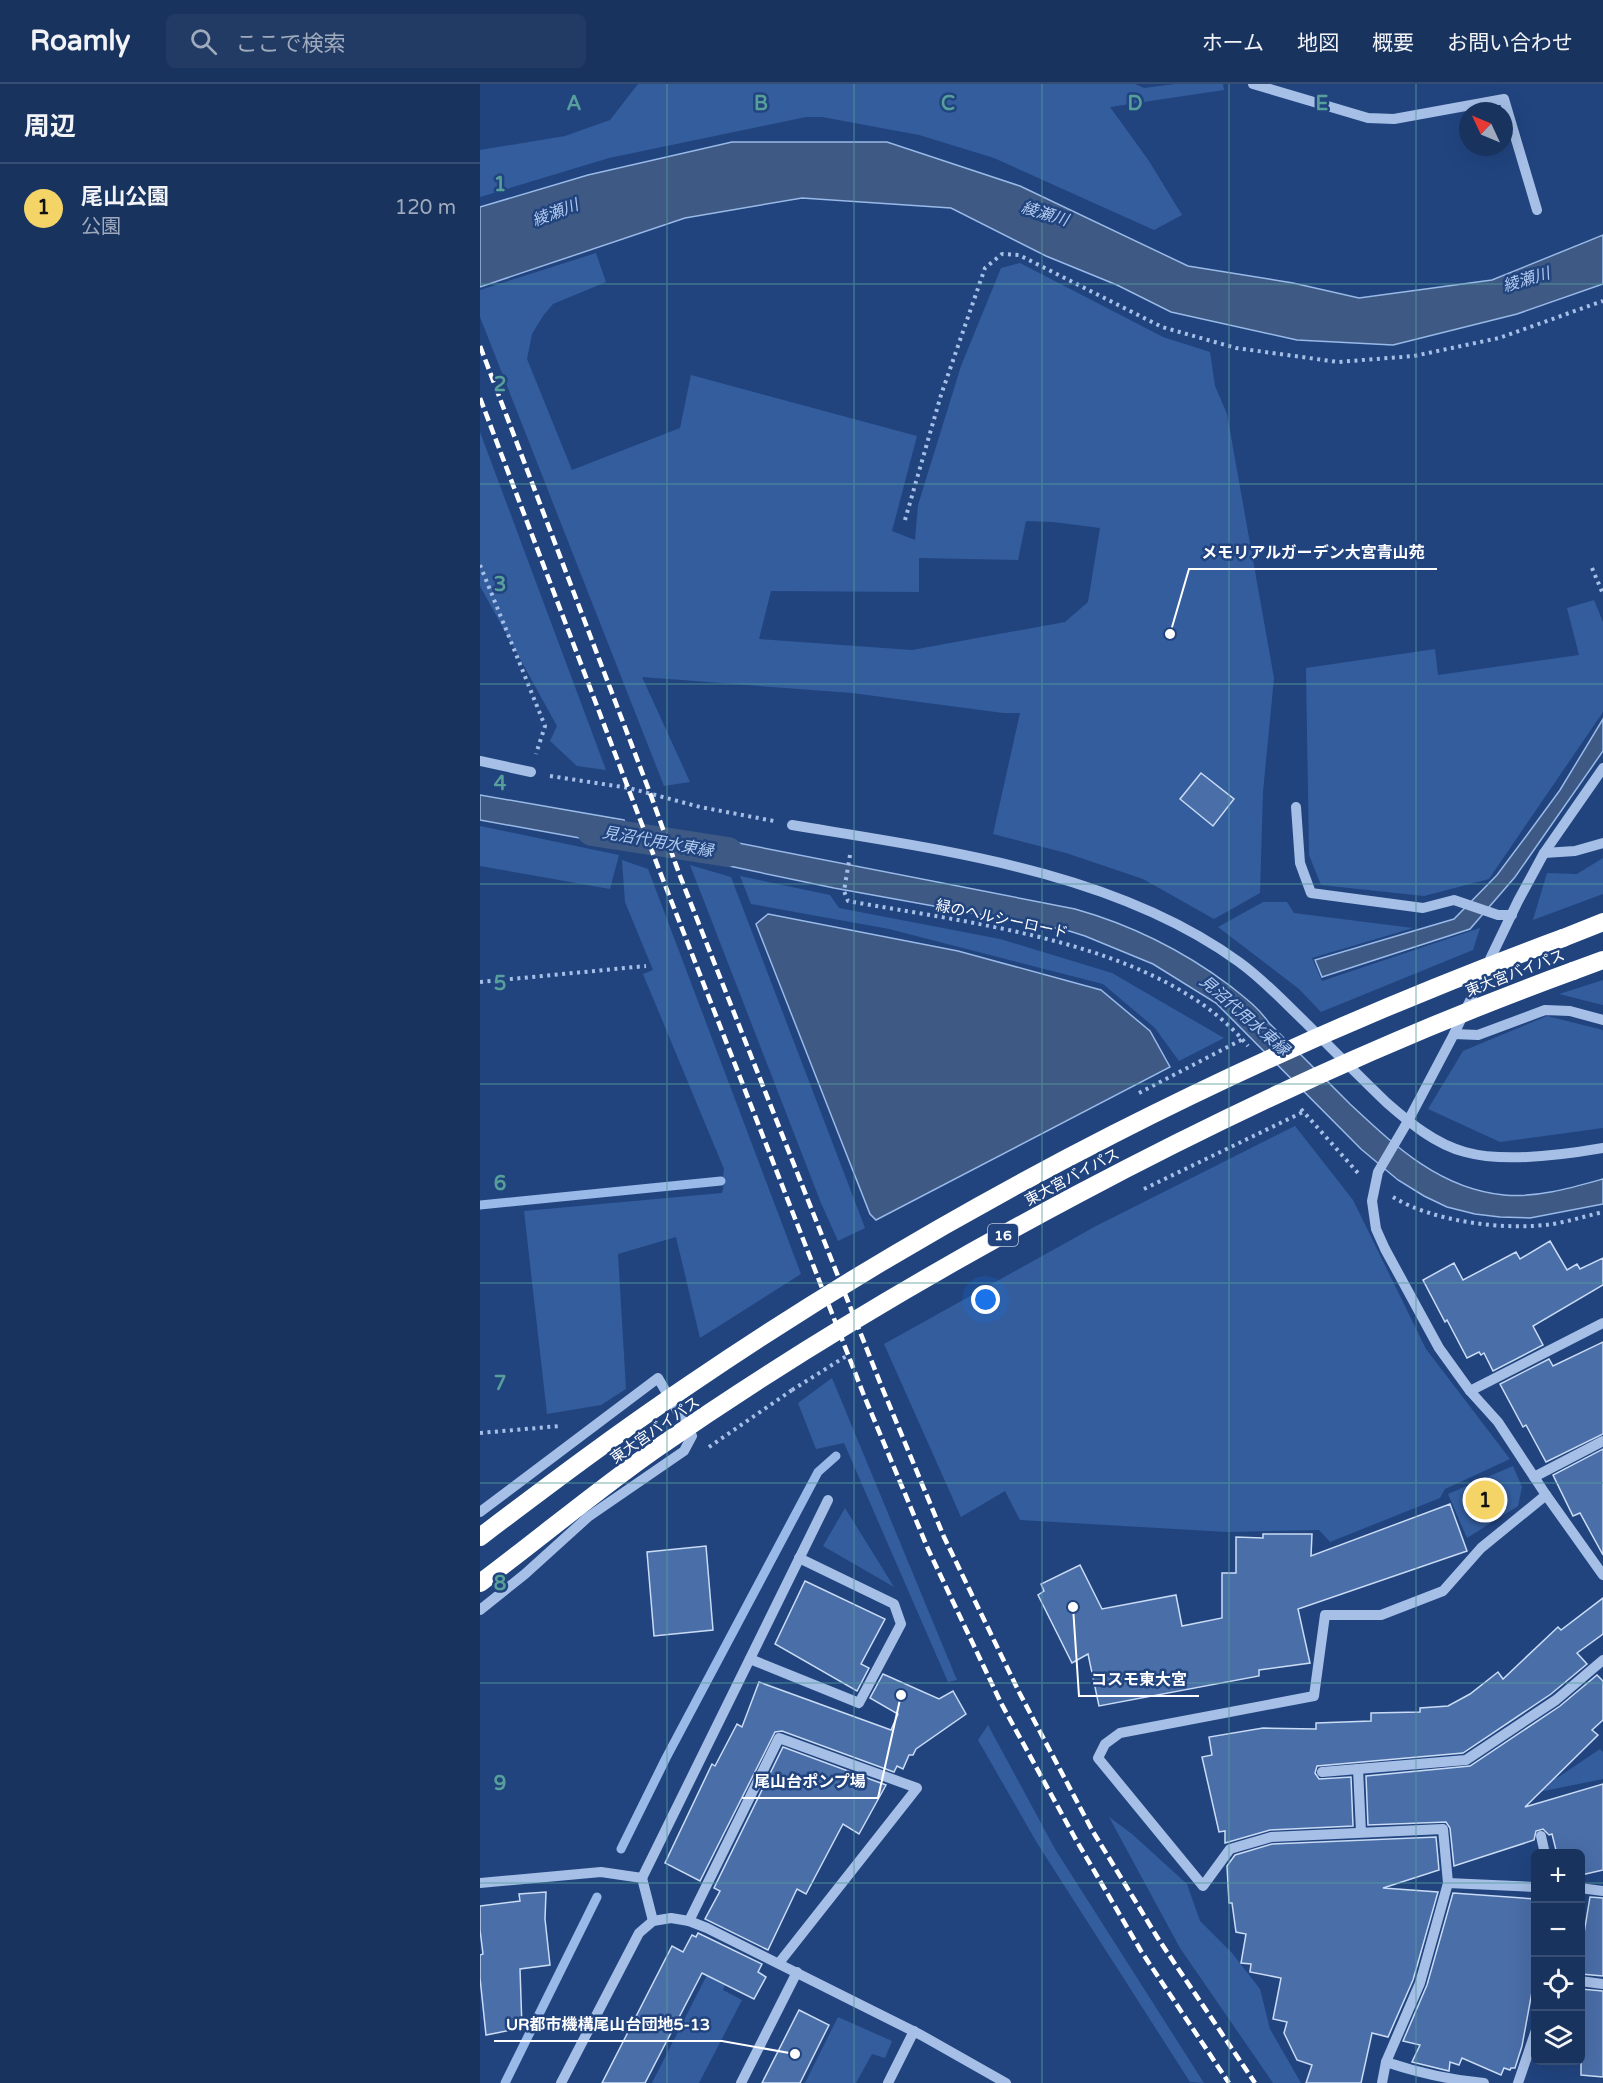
<!DOCTYPE html>
<html lang="ja">
<head>
<meta charset="utf-8">
<style>
  body { margin:0; font-family:"Varela Round","Noto Sans JP",sans-serif; background:#223b65; color:#f1f3f6 }
  .controls { position:absolute; right:18px; bottom:18px; display:grid; overflow:hidden; border-radius:9px; box-shadow:0 6px 24px #0002 }
  .controls button { width:54px; height:54px; display:grid; place-items:center; padding:0; border:0; border-bottom:2px solid #374e74; background:#19335f; color:#f1f3f6; font:30px sans-serif }
  .compass { position:absolute; left:979px; top:18px; width:54px; height:54px; border-radius:50%; background:#19335f; box-shadow:0 6px 24px #0002; rotate:314deg }
  .you { position:absolute; left:506px; top:1216px; width:21px; height:21px; margin:-15px; border:4px solid #fff; border-radius:50%; background:#1a73e8; box-shadow:0 0 0 9px #1a73e833 }
  .badge { display:grid; place-items:center; width:39px; height:39px; border-radius:50%; background:#f4d367; color:#111; font-size:20px; font-weight:700 }
  .pin { position:absolute; translate:-50% -50%; border:3px solid #fff; box-shadow:0 2px 6px #0006 }
  .list { margin:0; padding:0; list-style:none }
  h2 { display:flex; justify-content:space-between; align-items:center; height:78px; margin:0; padding:0 24px; font-size:26px }
  h2 small { font-size:20px; font-weight:400; color:#9faabd }
  .list li { display:grid; grid-template-columns:39px 1fr auto; gap:18px; align-items:center; box-sizing:border-box; height:90px; padding:0 24px; border-top:2px solid #374e74 }
  .list b { display:block; font-size:22px; white-space:nowrap }
  .list p { margin:0; font-size:20px; white-space:nowrap; color:#9faabd }
  .list em { font-size:20px; font-style:normal; color:#9faabd }
  .icon { flex:none; width:33px; height:33px; fill:none; stroke:currentColor; stroke-width:2; stroke-linecap:round; stroke-linejoin:round }
  .map { position:relative; flex:none; width:1123px; height:1999px; overflow:hidden }
  header { display:flex; align-items:center; gap:36px; box-sizing:border-box; height:84px; padding:0 30px; background:#19335f; border-bottom:2px solid #374e74 }
  header strong { font-size:28px }
  nav { display:flex; gap:33px; margin-inline-start:auto; font-size:21px }
  .search { width:420px; height:54px; background:#223b65; display:flex; align-items:center; gap:15px; box-sizing:border-box; padding:0 21px; border-radius:9px; color:#9faabd; font-size:22px }
  main { display:flex }
  aside { flex:1; background:#19335f }
  .map>svg:first-child { display:block }
</style>
</head>
<body>
<header>
<strong>Roamly</strong>
<div class="search"><svg class="icon" aria-label="search" viewBox="0 0 24 24"><circle cx="10" cy="10" r="6"/><path d="M15 15l6 6"/></svg>ここで検索</div>
<nav><a>ホーム</a><a>地図</a><a>概要</a><a>お問い合わせ</a></nav>
</header>
<main>
<aside>
<h2>周辺<small></small></h2>
<ul class="list">
<li><span class="badge">1</span><div><b>尾山公園</b><p>公園</p></div><em>120 m</em></li>
</ul>
</aside>
<div class="map">
<svg width="1123" height="1999" viewBox="0 0 1123 1999">
  <rect width="100%" height="100%" fill="#21447f"/>
  <!-- green -->
  <g fill="#345d9d" fill-rule="evenodd">
    <polygon points="158,0 655,0 664,4 695,0 743,0 744,6 630,23 669,77 702,131 674,146 514,74 439,51 342,33 326,33 129,74 0,113 0,66 85,52 130,36"/>
    <path d="M116,169L126,198L73,220L63,232L52,250L47,275L92,386L200,344L211,291L437,352L412,447L435,456L438,421L481,282L521,184L540,179L683,253L730,268L735,302L747,330L794,594L783,708L780,809L734,835L663,795L586,769L513,750L540,629H523L372,609L162,593L210,698L184,702L0,233V206ZM546,437L573,438L620,444L608,518L585,538L432,566L279,555L291,507L439,508V474L538,476Z"/>
    <polygon points="0,348 126,686 97,682 70,657 77,642 0,502"/>
    <polygon points="1114,516 1123,538 1123,628 1009,795 944,812 841,801 829,771 826,584 955,565 958,591 1099,571 1087,524"/>
    <polygon points="0,742 139,771 130,805 0,782"/>
    <polygon points="1123,774 1123,810 1053,836 1067,789 1097,790"/>
    <path d="M142,776L168,785L321,1190L220,1254L196,1153L138,1170L146,1305L121,1321L67,1330L44,1127L242,1109C245,1100 242,1094 244,1085L163,890L173,886L145,818Z"/>
    <polygon points="210,781 251,793 385,1144 358,1157 341,1119"/>
    <polygon points="260,792 350,811 359,824 520,855 632,889 744,954 699,977 675,944 623,900 409,845 271,820"/>
    <polygon points="783,818 807,818 814,829 933,844 832,874 842,897 1000,844 993,866 841,928 819,905 738,843"/>
    <polygon points="1123,896 1123,921 1079,910"/>
    <polygon points="1067,932 1123,946 1123,1044 1020,1058 948,1025 983,967"/>
    <polygon points="815,1042 873,1116 946,1265 1030,1375 965,1405 960,1414 850,1458 839,1446 747,1448 540,1436 525,1407 481,1433 404,1260 616,1142"/>
    <polygon points="352,1294 477,1596 468,1598 364,1359 336,1365 318,1319"/>
    <polygon points="1033,1382 1042,1403 1038,1422 987,1454 968,1410"/>
    <polygon points="365,1424 414,1503 343,1462"/>
    <polygon points="508,1641 575,1765 724,1999 710,1998 557,1759 498,1656"/>
    <polygon points="1120,1665 1123,1668 1123,1695 1059,1708 1074,1691 1077,1694"/>
    <polygon points="629,1733 652,1750 707,1800 720,1837 752,1869 780,1905 790,1945 821,1999 793,1999 700,1864"/>
    <polygon points="231,1883 248,1893 243,1906 262,1916 219,1999 172,1999"/>
    <polygon points="358,1933 412,1957 405,1974 392,1970 376,1999 325,1999"/>
  </g>
  <!-- water -->
  <g fill="#3e5984" stroke="#99b9e8" stroke-width="1.5">
    <polygon points="252,58 407,58 540,102 708,182 813,199 879,214 1012,196 1123,151 1123,200 1037,230 913,261 817,256 691,228 637,201 566,172 471,124 322,114 205,134 0,203 0,123 108,91"/>
    <polygon points="1123,635 1123,667 1035,793 990,845 842,893 835,876 974,835 1017,791 1047,751 1080,706"/>
    <polygon points="0,711 144,736 155,764 0,736"/>
    <path d="M202,748L595,825C652,841 702,866 749,901C764,913 778,923 789,939C816,966 843,993 870,1020C915,1062 960,1105 1024,1111C1057,1114 1091,1104 1123,1095V1120L1050,1134L1020,1133L995,1130L967,1123L944,1112L918,1096L881,1065L736,919L673,880L605,852L586,846L354,804L211,774Z"/>
    <polygon points="288,830 478,867 621,906 670,947 690,983 396,1136 390,1130 276,840"/>
  </g>
  <g fill="none" stroke-linecap="round" stroke-linejoin="round">
    <!-- stream -->
    <g stroke="#99b9e8" stroke-width="9">
      <polyline points="0,1121 241,1097"/>
      <polyline points="141,1765 186,1674 338,1388 356,1372"/>
      <polyline points="25,1999 117,1813"/>
    </g>
    <!-- canal -->
    <polyline stroke="#3e5984" stroke-width="30" points="112,747 248,768"/>
  </g>
  <!-- building -->
  <g fill="#4a6ea8" stroke="#c9dbf5" stroke-width="1.5">
    <polygon points="721,689 754,715 733,742 700,715"/>
    <polygon points="1070,1157 1087,1186 1097,1180 1100,1185 1123,1174 1123,1201 1053,1242 1063,1261 1013,1287 1004,1269 1001,1271 999,1268 987,1274 967,1236 965,1238 943,1196 974,1179 983,1196 1036,1168 1040,1175"/>
    <polygon points="1123,1258 1123,1350 1066,1378 1046,1341 1043,1343 1020,1300 1069,1275 1073,1282"/>
    <polygon points="1123,1365 1123,1471 1100,1429 1093,1432 1073,1391"/>
    <polygon points="970,1420 987,1467 818,1525 830,1579 779,1586 779,1592 619,1622 608,1570 592,1579 558,1511 564,1507 561,1500 600,1481 622,1525 696,1511 702,1542 742,1534 742,1489 756,1489 756,1453 783,1454 783,1450 832,1450 831,1472"/>
    <polygon points="226,1462 233,1546 174,1552 167,1468"/>
    <polygon points="325,1497 405,1535 381,1580 389,1584 377,1607 295,1560"/>
    <polygon points="1123,1514 1123,1550 1097,1569 1107,1580 1071,1610 983,1669 837,1682 835,1689 839,1695 871,1693 873,1742 790,1746 745,1759 745,1747 739,1748 722,1673 732,1671 729,1653 783,1644 836,1645 836,1639 891,1637 891,1629 940,1628 940,1624 968,1622 990,1610 1018,1588 1023,1595 1078,1543 1081,1546"/>
    <polygon points="403,1590 459,1615 473,1607 486,1630 436,1665 433,1671 429,1671 423,1685 417,1682 414,1688 302,1647 295,1648 220,1797 185,1779 232,1680 235,1682 257,1640 262,1643 279,1598 411,1646 418,1630 390,1614"/>
    <polygon points="1117,1591 1123,1597 1123,1636 1112,1646 1118,1651 1045,1723 1123,1700 1123,1786 1101,1791 1101,1770 1077,1770 1072,1750 1069,1751 1063,1745 1056,1747 1054,1756 974,1782 970,1744 966,1738 888,1741 886,1692 990,1682 1080,1622"/>
    <polygon points="303,1663 406,1701 379,1750 363,1740 326,1810 317,1805 288,1866 225,1835 240,1807 234,1804"/>
    <polygon points="956,1753 959,1786 903,1804 958,1808 933,1896 908,1953 892,1949 881,1999 826,1999 832,1981 817,1976 804,1949 807,1938 793,1935 801,1894 770,1888 771,1880 761,1879 766,1850 756,1848 752,1819 749,1819 747,1782 755,1771 792,1760"/>
    <polygon points="66,1808 65,1835 70,1881 40,1885 42,1944 6,1951 0,1894 0,1871 3,1870 0,1846 0,1822 40,1817 39,1810"/>
    <polygon points="973,1809 1056,1815 1056,1886 1042,1962 1035,1984 1031,1984 1030,1986 1024,1984 1021,1991 982,1974 979,1981 970,1978 969,1987 932,1978 940,1961 923,1957 947,1901"/>
    <polygon points="1110,1813 1123,1814 1123,1892 1101,1890 1101,1854 1103,1855"/>
    <polygon points="218,1849 282,1880 278,1888 286,1893 274,1915 222,1889 165,1999 122,1999 192,1862 203,1868 212,1851 216,1853"/>
    <polygon points="1101,1905 1123,1907 1123,1993 1101,1991"/>
    <polygon points="319,1926 349,1941 320,1999 282,1999"/>
  </g>
  <g fill="none" stroke-linecap="round" stroke-linejoin="round">
    <!-- path -->
    <g stroke="#a6bfe7" stroke-width="4" stroke-dasharray="3 4.5" stroke-linecap="butt">
      <polyline points="425,436 461,311 505,184 522,170 539,171 682,243 756,264 858,278 934,272 1019,254 1123,217"/>
      <polyline points="0,481 65,642 56,670"/>
      <polyline points="1112,484 1123,510"/>
      <polyline points="70,692 149,704 220,723 294,737"/>
      <path d="M370,771L364,807L368,817C493,840 682,858 768,962"/>
      <polyline points="0,898 166,882"/>
      <polyline points="659,1009 763,955"/>
      <polyline points="821,1025 878,1089"/>
      <polyline points="664,1105 823,1028"/>
      <path d="M913,1113C954,1138 1026,1147 1073,1140C1090,1137 1106,1132 1123,1128"/>
      <polyline points="0,1349 80,1342"/>
      <polyline points="229,1363 312,1306"/>
    </g>
    <!-- minor -->
    <g stroke="#a6bfe7" stroke-width="10">
      <polyline points="773,0 888,34 914,35 1024,15 1057,126"/>
      <polyline points="0,677 51,688"/>
      <polyline points="1123,684 1064,769 1038,817 974,950 928,1037 898,1088 892,1117 896,1145 905,1165 959,1264 990,1307 1018,1338 1066,1411 1123,1491"/>
      <polyline points="816,723 820,779 831,809 943,824 974,816 1018,831 1032,831"/>
      <path d="M312,741C462,766 634,787 759,878C784,896 804,918 826,939C853,966 880,993 907,1019C930,1039 955,1060 985,1068C1024,1079 1083,1071 1123,1064"/>
      <polyline points="1064,769 1095,767 1123,759"/>
      <polyline points="974,950 998,951 1065,926 1090,927 1123,936"/>
      <polyline points="990,1307 1123,1239"/>
      <polyline points="1054,1393 1123,1357"/>
      <polyline points="0,1428 178,1294 212,1352 204,1367 108,1433 45,1490 0,1526"/>
      <polyline points="270,1575 379,1619 421,1540 414,1520 319,1474"/>
      <polyline points="878,1685 881,1748"/>
      <polyline points="842,1688 986,1676 1076,1616 1123,1576"/>
      <polyline points="1061,1752 1065,1770"/>
      <polyline points="162,1794 348,1416"/>
      <polyline points="0,1799 121,1788 162,1794 173,1837"/>
      <polyline points="968,1799 1056,1803"/>
      <polyline points="1100,1804 1123,1807"/>
      <polyline points="209,1837 299,1654 437,1704 299,1879"/>
      <polyline points="1100,1897 1123,1900"/>
      <path d="M906,1978C939,1989 970,1996 1004,1999"/>
      <polyline points="81,1999 159,1849 173,1837 191,1834 209,1837 227,1844 441,1951 526,1999"/>
      <polyline points="261,1999 317,1888"/>
      <polyline points="408,1999 434,1947"/>
      <polyline points="902,1999 906,1978 940,1899 968,1799 963,1745 791,1753 750,1765 723,1802 618,1674 625,1660 640,1649 834,1612 845,1531 901,1531 963,1507 1001,1464 1066,1411"/>
      <polyline points="1038,1999 1056,1946"/>
    </g>
    <!-- highway -->
    <g stroke="#fff" stroke-width="18">
      <polyline points="1083,854 1123,838"/>
      <polyline points="1093,887 1123,876"/>
    </g>
    <!-- rail -->
    <g stroke="#fff" stroke-width="4.5" stroke-dasharray="10 4.5" stroke-linecap="butt">
      <polyline points="0,262 170,709 200,792 401,1301 464,1453 539,1608 612,1746 679,1856 775,1999"/>
      <polyline points="0,314 180,788 383,1309 448,1465 521,1619 595,1754 661,1867 749,1999"/>
    </g>
    <!-- path-bridge -->
    <polyline stroke="#a6bfe7" stroke-width="4" stroke-dasharray="3 4.5" stroke-linecap="butt" points="312,1306 368,1271"/>
    <!-- highway-bridge -->
    <g stroke="#fff" stroke-width="18">
      <path d="M0,1453C70,1400 139,1348 212,1299C481,1116 778,966 1083,854"/>
      <path d="M0,1499C59,1455 116,1407 176,1365C311,1271 453,1187 598,1110C758,1025 923,949 1093,887"/>
    </g>
  </g>
  <!-- grid -->
  <path fill="none" stroke="#579f9a" stroke-width="1.5" stroke-opacity="0.55" d="M187,0V1999M374,0V1999M562,0V1999M749,0V1999M936,0V1999M0,200H1123M0,400H1123M0,600H1123M0,800H1123M0,1000H1123M0,1199H1123M0,1399H1123M0,1599H1123M0,1799H1056M1100,1799H1123"/>
  <g text-anchor="middle" stroke-width="5" stroke-linejoin="round" paint-order="stroke">
    <!-- shield labels -->
    <rect fill="#21447f" stroke="#bcc7d9" stroke-width="1.5" x="508" y="1140" width="30" height="22" rx="4.5"/>
    <g font-size="14" font-weight="bold" fill="#fff">
      <text x="523" y="1156">16</text>
    </g>
    <!-- street labels -->
    <g font-size="15" fill="#fff" stroke="#21447f">
      <text transform="translate(522 835) rotate(12)" y="5">緑のヘルシーロード</text>
      <text transform="translate(1035 889) rotate(-21)" y="5">東大宮バイパス</text>
      <text transform="translate(592 1093) rotate(-28)" y="5">東大宮バイパス</text>
      <text transform="translate(175 1346) rotate(-35)" y="5">東大宮バイパス</text>
    </g>
    <!-- water labels -->
    <g font-size="16" font-style="italic" fill="#b1caef" stroke="#21447f">
      <text transform="translate(75 128) rotate(-21)" y="6">綾瀬川</text>
      <text transform="translate(565 129) rotate(17)" y="6">綾瀬川</text>
      <text transform="translate(1046 195) rotate(-17)" y="6">綾瀬川</text>
      <text transform="translate(178 757) rotate(10)" y="6">見沼代用水東縁</text>
      <text transform="translate(765 931) rotate(41)" y="6">見沼代用水東縁</text>
    </g>
  </g>
  <g font-size="20" text-anchor="middle" font-weight="bold" fill="#579f9a" stroke="#21447f" stroke-width="5" stroke-linejoin="round" paint-order="stroke">
    <text x="94" y="26">A</text>
    <text x="281" y="26">B</text>
    <text x="468" y="26">C</text>
    <text x="655" y="26">D</text>
    <text x="842" y="26">E</text>
    <text x="20" y="107">1</text>
    <text x="20" y="307">2</text>
    <text x="20" y="507">3</text>
    <text x="20" y="706">4</text>
    <text x="20" y="906">5</text>
    <text x="20" y="1106">6</text>
    <text x="20" y="1306">7</text>
    <text x="20" y="1506">8</text>
    <text x="20" y="1706">9</text>
  </g>
  <!-- callouts -->
  <path fill="none" stroke="#fff" stroke-width="2" d="M690 550L709 485H957M593 1523L599 1612H719M421 1611L398 1714H262M315 1970L242 1957H14"/>
  <g fill="#fff" stroke="#21447f" stroke-width="2">
    <circle cx="690" cy="550" r="6"/>
    <circle cx="593" cy="1523" r="6"/>
    <circle cx="421" cy="1611" r="6"/>
    <circle cx="315" cy="1970" r="6"/>
  </g>
  <g font-size="16" text-anchor="middle" font-weight="bold" fill="#fff" stroke="#21447f" stroke-width="5" stroke-linejoin="round" paint-order="stroke">
    <text x="833" y="474">メモリアルガーデン大宮青山苑</text>
    <text x="659" y="1601">コスモ東大宮</text>
    <text x="330" y="1703">尾山台ポンプ場</text>
    <text x="128" y="1946">UR都市機構尾山台団地5-13</text>
  </g>
</svg>
<div class="controls">
<button>+</button>
<button>−</button>
<button><svg class="icon" aria-label="locate" viewBox="0 0 24 24"><circle cx="12" cy="12" r="6"/><path d="M12 2v4M12 18v4M2 12h4M18 12h4"/></svg></button>
<button><svg class="icon" aria-label="layers" viewBox="0 0 24 24"><path d="M12 4l9 5-9 5-9-5zM3 14l9 5 9-5"/></svg></button>
</div>
<svg class="compass" viewBox="-18 -18 36 36"><path d="M0-13l5 13h-10z" fill="#e53935"/><path d="M0 13l5-13h-10z" fill="#9faabd"/></svg>
<div class="you"></div>
<div class="pin badge" style="left:1005px;top:1416px">1</div>
</div>
</main>
</body>
</html>
